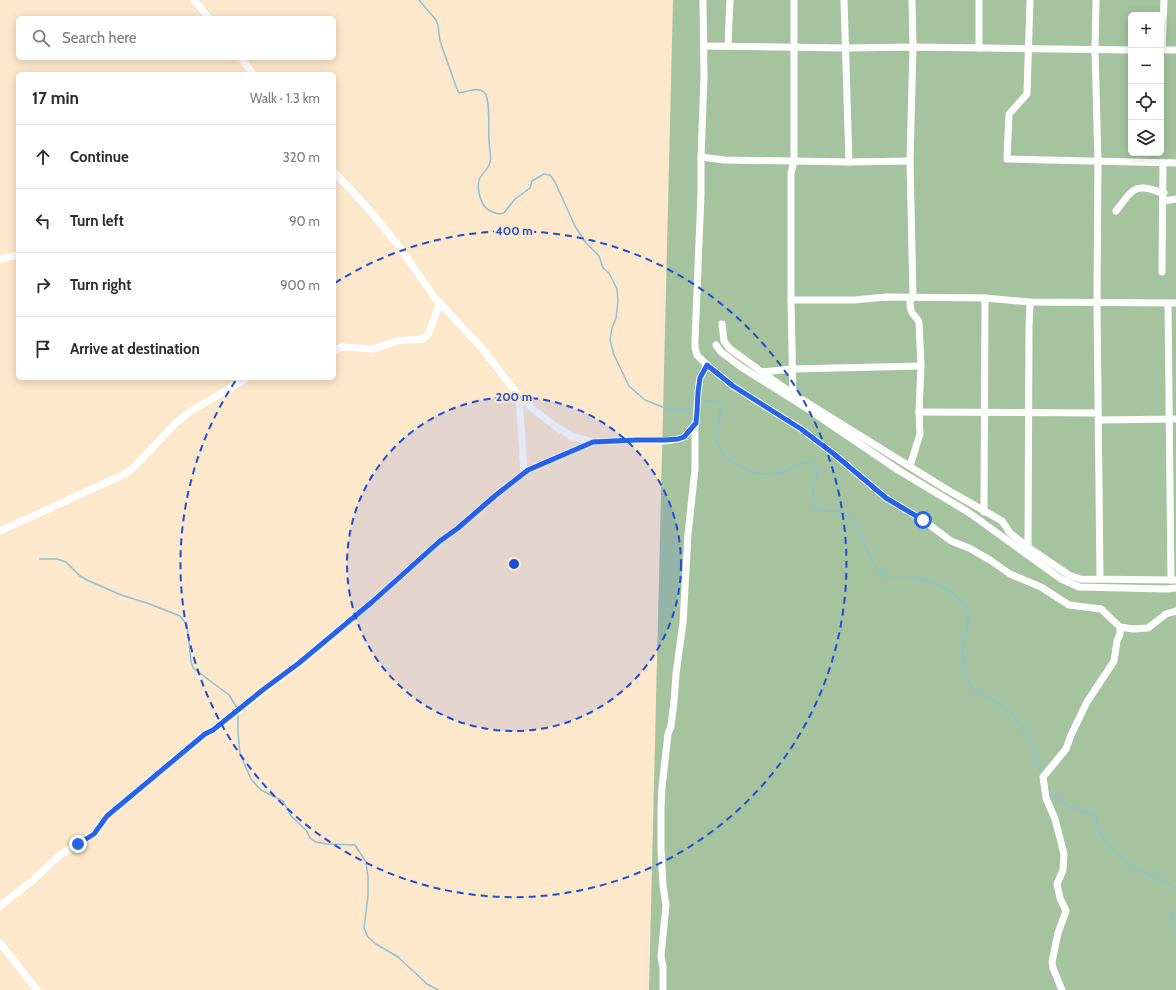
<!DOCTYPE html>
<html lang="en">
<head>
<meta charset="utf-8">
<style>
  body { margin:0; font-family:Cabin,sans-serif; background:#f2f2f3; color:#2b2b33 }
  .controls { position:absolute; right:12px; top:12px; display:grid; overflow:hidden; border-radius:6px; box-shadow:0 2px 10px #0003 }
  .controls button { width:36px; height:36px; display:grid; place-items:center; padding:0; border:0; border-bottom:1px solid #e1e1e2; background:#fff; color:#2b2b33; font:20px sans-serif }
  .stop { position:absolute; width:12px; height:12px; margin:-9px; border:3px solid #2563eb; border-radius:50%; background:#fff }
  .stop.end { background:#2563eb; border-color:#fff; box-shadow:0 1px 4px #0008 }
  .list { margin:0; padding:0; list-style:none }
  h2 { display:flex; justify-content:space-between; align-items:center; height:52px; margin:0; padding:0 16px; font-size:17px }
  h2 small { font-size:13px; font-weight:400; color:#7c7c81 }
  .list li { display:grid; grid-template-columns:26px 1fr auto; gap:12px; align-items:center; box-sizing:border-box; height:64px; padding:0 16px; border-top:1px solid #e1e1e2 }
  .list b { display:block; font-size:15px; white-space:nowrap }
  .list em { font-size:13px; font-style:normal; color:#7c7c81 }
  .icon { flex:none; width:22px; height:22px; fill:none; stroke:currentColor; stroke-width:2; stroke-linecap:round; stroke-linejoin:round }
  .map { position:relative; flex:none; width:1176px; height:990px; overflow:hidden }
  .search { position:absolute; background:#fff; box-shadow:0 2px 10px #0003; left:16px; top:16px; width:320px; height:44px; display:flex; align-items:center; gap:10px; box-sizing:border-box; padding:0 14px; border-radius:6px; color:#7c7c81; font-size:15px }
  .panel { position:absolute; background:#fff; box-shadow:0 2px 10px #0003; left:16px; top:72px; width:320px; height:308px; border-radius:6px }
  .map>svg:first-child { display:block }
</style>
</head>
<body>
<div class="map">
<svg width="1176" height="990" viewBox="0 0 1176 990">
  <rect width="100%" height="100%" fill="#fee8cc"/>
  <!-- grass -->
  <path fill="#a5c39f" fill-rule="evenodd" d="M673,0H1176V990H649ZM1131,15H1161V153H1131Z"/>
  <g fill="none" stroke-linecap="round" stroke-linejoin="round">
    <!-- stream -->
    <g stroke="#8ec0d6" stroke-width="1.5">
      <path d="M419,0L436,20L438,25L440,41L457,89L459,93C466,92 478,87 484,92C491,98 488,131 489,141C489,148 492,155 490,162C489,169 481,174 479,180C477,188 480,201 485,207C488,211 495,213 499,214L504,213L514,200L530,188L532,181L544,174L550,175L555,182L575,226L586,243L599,256L603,268L609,273L617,289L618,301L616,318L612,328L610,340L614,355L629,386L645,400L670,410L681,411L691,408"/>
      <path d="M701,404C705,399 714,400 720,403V416L716,439L725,457L738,465L754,473L765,474L778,473L788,470L797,464L805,463L814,464C820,475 816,475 814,485C812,493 814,503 817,510C826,512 834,510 842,513C858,518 861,537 867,550C872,562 878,570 887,578C896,578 905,576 914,578C936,581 967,595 968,619C969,628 964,636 963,643C962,656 962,674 970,685C974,692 996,700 1003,706C1025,723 1034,749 1042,774"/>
      <polyline points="40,559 57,559 66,562 80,576 87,580 121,595 147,603 180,616 187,625 191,661 193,668 229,695 237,708"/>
      <polyline points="238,713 238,733 240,754 251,779 261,790 283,801 291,816 306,830 310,838 316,842 327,844 355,845 366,862 368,877 368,896 364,928 368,937 376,944 398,957 427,984 438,990"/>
      <path d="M1048,789C1060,806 1075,807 1094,815L1097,820L1099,830L1104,840L1112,850L1139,871L1161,879L1176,889"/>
      <polyline points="1176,911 1171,913 1171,922 1176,932"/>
    </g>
    <!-- street -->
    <g stroke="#fff" stroke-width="7">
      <polyline points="194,0 209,18"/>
      <polyline points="703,0 704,77 701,157 701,194 695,340 695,348 697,355 707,365 733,386 801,429 834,454 886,498 923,520 951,541 969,548 990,560 1010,574 1041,587 1069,605 1101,609 1120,627 1133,629 1148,628 1166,614 1176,611"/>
      <polyline points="844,0 849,162"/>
      <polyline points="912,0 913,47 910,161 913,297"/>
      <polyline points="1030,0 1027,94 1009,114 1007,159 1176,163"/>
      <polyline points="1096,0 1095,50 1098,162 1097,303 1100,579"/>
      <polyline points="704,46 846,48 913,47 1131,50"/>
      <polyline points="728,46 730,0"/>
      <polyline points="979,48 979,0"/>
      <polyline points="1161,50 1176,50"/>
      <polyline points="1162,50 1164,0"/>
      <polyline points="241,58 253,74"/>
      <polyline points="701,157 725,160 849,162 910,161"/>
      <polyline points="334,172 366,206 398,245 435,298 480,346 519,396 533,409 555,426 573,437 593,442"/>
      <polyline points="1164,201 1176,199"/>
      <path d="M1116,211C1123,203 1130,188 1142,188C1149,187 1157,192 1164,193"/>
      <polyline points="0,259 18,255"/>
      <polyline points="1162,272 1163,163"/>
      <path d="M910,297C910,303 909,309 913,314C915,317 917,318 919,322L921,366L919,412L920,434L910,466"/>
      <polyline points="791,300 855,300 886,297 985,298 1030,302 1176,303"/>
      <polyline points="1168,303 1171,580"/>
      <polyline points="722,324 724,341 729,348 762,372 793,394 946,489 1002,521 1010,533 1029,548 1069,575 1080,579 1176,580"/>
      <polyline points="716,345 721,352 741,367 808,409 898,470 968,512 1061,579 1079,587 1166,589 1176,588"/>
      <polyline points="334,350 342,347 373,349 397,341 422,339 428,335 440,303"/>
      <polyline points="762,372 792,369 921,366"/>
      <polyline points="793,395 791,300 791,173 794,161 794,0"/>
      <polyline points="519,396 524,473"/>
      <polyline points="919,412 1098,413"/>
      <polyline points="1099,420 1176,419"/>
      <polyline points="984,512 985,298"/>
      <polyline points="0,531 125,474 133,468 175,424 188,413 247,378"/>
      <polyline points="1028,550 1029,327 1030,302"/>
      <polyline points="0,906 32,881 60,855 94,834 107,816 205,734 213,730 299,663 372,602 440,541 458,528 496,495 528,470 593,442 636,440 665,441 678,439 684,437 696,423 698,392 700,378 707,365"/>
      <polyline points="0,943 37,990"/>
      <polyline points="663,990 663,967 661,956 666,905 663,886 661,849 661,808 662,787 668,734 671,726 674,702 676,674 683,623 688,534 695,469 695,423"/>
      <polyline points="1062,990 1053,968 1052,962 1058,933 1066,911 1060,898 1057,884 1063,870 1064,854 1055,819 1046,798 1043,777 1066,749 1071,735 1087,702 1114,661 1117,641 1120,634 1120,627"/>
    </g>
  </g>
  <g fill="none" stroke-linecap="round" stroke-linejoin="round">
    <!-- route -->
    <polyline stroke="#2563eb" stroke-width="5" points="78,844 94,834 107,816 205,734 213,730 264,689 299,663 372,602 440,541 458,528 496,495 528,470 593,442 636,440 665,440 678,439 684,437 696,423 697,412 698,392 700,378 707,365 733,386 801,429 834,454 886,498 923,520"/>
  </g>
  <!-- distance rings -->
  <circle cx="514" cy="564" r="167" fill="#1d4ed8" fill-opacity=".12"/>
  <g fill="none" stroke="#1d4ed8" stroke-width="2" stroke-dasharray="7 5">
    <circle cx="514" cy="564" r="167"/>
    <path d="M335 283A333 333 0 1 1 236 380"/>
  </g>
  <circle cx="514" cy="564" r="6" fill="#1d4ed8" stroke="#fee8cc" stroke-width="2"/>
  <g font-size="12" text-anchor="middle" font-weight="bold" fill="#1d4ed8" stroke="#fee8cc" stroke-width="4" stroke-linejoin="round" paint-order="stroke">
    <text x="514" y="235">400 m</text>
    <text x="514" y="401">200 m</text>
  </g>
</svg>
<div class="controls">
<button>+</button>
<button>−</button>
<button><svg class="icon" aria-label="locate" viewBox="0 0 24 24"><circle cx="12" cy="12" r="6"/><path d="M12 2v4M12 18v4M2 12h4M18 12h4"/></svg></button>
<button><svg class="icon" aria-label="layers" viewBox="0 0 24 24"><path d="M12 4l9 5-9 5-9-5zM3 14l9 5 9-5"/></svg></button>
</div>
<div class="stop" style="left:923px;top:520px"></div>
<div class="stop end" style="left:78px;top:844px"></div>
<div class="search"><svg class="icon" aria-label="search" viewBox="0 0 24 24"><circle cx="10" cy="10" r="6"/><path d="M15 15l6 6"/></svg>Search here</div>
<section class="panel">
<h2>17 min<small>Walk · 1.3 km</small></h2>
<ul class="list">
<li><svg class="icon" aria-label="ahead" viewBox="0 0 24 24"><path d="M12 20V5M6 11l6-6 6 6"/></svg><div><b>Continue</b></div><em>320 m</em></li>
<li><svg class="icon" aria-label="left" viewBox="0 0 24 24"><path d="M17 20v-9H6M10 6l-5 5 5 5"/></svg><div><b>Turn left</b></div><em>90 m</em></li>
<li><svg class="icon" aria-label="right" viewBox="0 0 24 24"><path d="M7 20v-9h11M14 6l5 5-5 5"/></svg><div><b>Turn right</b></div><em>900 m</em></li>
<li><svg class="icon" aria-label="arrive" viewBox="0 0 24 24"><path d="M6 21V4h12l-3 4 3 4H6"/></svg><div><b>Arrive at destination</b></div></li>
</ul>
</section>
</div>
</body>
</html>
